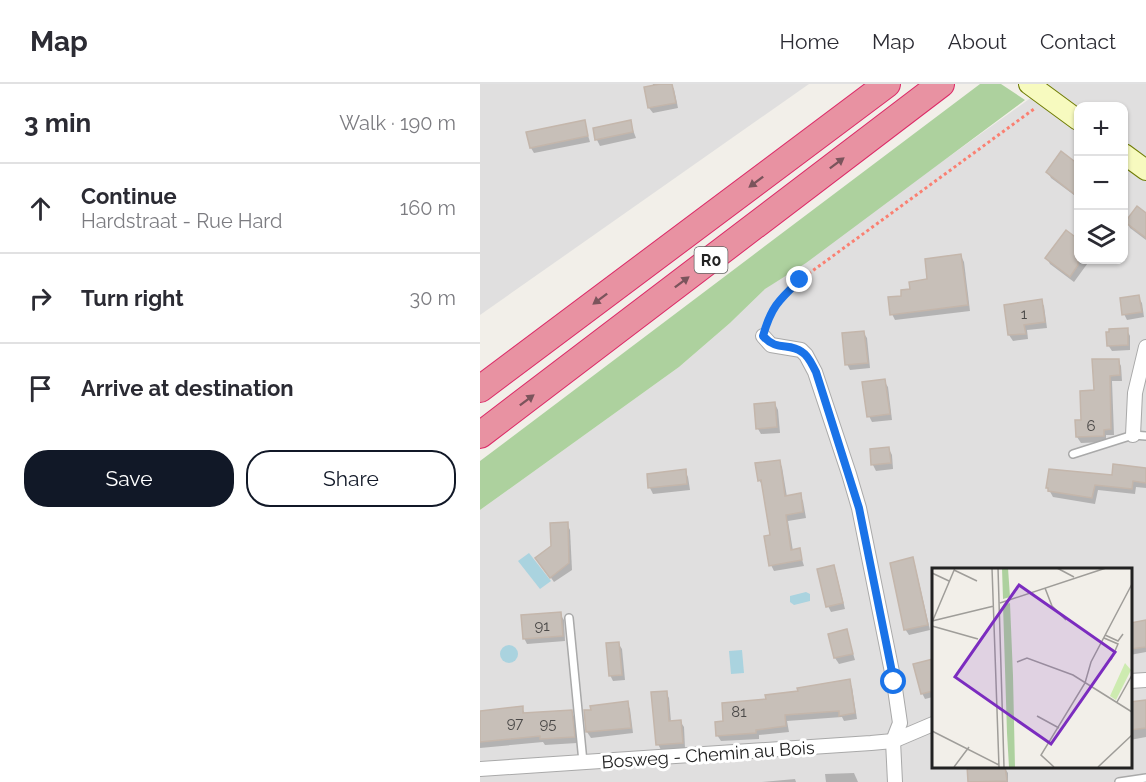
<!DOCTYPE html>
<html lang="en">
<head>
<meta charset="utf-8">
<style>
  body { margin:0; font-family:Raleway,sans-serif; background:#f2f2f3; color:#2b2b33 }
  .controls { position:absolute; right:18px; top:18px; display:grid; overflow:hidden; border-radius:12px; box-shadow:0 2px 4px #0004 }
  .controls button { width:54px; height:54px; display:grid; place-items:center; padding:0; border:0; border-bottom:2px solid #e1e1e2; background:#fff; color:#2b2b33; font:30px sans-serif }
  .stop { position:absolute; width:18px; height:18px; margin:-14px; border:4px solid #1a73e8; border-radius:50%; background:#fff }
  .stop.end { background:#1a73e8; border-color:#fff; box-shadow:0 2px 6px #0008 }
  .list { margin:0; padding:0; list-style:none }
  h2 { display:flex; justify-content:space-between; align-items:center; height:78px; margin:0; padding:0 24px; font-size:26px }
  h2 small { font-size:20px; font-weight:400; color:#7c7c81 }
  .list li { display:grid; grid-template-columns:39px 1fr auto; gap:18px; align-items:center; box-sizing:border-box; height:90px; padding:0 24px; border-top:2px solid #e1e1e2 }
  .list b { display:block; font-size:22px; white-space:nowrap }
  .list p { margin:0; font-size:20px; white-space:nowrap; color:#7c7c81 }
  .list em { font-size:20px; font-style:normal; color:#7c7c81 }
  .actions { display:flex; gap:12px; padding:18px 24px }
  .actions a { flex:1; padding:14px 0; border:2px solid #111827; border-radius:24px; text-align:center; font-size:21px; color:#111827 }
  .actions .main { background:#111827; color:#fff }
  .icon { flex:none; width:33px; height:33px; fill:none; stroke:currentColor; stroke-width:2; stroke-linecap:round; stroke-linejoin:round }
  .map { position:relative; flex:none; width:666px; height:698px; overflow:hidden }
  header { display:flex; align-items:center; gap:36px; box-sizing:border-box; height:84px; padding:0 30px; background:#fff; border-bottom:2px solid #e1e1e2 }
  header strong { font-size:28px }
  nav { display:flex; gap:33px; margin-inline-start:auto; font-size:21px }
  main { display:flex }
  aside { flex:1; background:#fff }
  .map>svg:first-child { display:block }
</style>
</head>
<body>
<header>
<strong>Map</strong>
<nav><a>Home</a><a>Map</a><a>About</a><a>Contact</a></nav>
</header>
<main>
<aside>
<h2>3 min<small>Walk · 190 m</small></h2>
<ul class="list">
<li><svg class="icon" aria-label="ahead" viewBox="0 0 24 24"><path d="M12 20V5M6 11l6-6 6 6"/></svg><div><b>Continue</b><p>Hardstraat - Rue Hard</p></div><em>160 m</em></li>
<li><svg class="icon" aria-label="right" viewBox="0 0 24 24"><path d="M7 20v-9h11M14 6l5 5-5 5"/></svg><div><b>Turn right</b></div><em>30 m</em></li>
<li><svg class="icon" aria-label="arrive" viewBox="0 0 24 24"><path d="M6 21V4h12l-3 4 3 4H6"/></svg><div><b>Arrive at destination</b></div></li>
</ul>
<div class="actions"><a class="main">Save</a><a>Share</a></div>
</aside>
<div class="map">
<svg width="666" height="698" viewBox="0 0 666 698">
  <rect width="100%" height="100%" fill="#f2efe9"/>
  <!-- residential -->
  <g fill="#e0dfdf" fill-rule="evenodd">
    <polygon points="0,0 329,0 0,231"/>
    <path d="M570,0H666V698H0V426L199,283L250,239L285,205ZM598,22H644V176H598ZM453,485H650V682H453Z"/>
  </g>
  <!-- forest -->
  <polygon fill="#add19e" points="500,0 521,0 545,16 326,179 285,205 250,239 199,283 0,426 0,377"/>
  <!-- water -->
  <g fill="#aad3df">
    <polygon points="49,469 71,497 60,505 38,477"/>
    <polygon points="326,508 330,510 330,517 314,521 310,518 310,512"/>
    <circle cx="29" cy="570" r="9"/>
    <polygon points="262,566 264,589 251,590 249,567"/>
  </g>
  <!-- shadow -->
  <g fill="#0003">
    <polygon points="173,0 191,0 194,5 198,24 173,29 169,24"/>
    <polygon points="104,38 110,58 54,69 51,64"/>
    <polygon points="150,38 156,54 120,62 117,56"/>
    <polygon points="581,69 598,82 598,114 571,94 568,88"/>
    <polygon points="666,131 666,156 650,144 647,138"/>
    <polygon points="586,148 598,157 598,176 610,176 594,198 570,180 567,174"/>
    <polygon points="481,172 484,178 490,227 415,236 412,230 423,213"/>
    <polygon points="658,213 662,219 664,233 647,236 644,230"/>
    <polygon points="561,217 564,222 567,244 547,246 548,255 533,257 529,251"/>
    <polygon points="647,246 650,252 650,266 632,267 628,261"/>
    <polygon points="383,248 387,254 390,284 370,286 367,280"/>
    <polygon points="638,276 641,282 642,297 632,297 634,351 626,351 626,358 601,359 597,353 603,338"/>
    <polygon points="404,297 408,303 412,336 392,338 389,332"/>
    <polygon points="295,320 298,326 300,349 281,350 278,345"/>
    <polygon points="409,365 412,371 413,385 396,387 393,381 391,366"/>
    <polygon points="299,377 302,383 307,413 320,411 323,417 326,434 308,437 313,467 319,466 324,482 294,487 291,481 291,452 283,402 279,396"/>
    <polygon points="666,385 666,404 656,403 655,410 618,406 615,420 573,413 568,404"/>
    <polygon points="205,387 208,393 210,406 173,410 170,404"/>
    <polygon points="87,440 90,446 92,486 74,498 61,480"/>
    <polygon points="432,475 435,481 450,546 429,551 425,545"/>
    <polygon points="353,482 356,488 365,525 351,528 348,522"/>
    <polygon points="80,530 84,536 85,557 47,560 44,554"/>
    <polygon points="666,538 666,568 650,571 650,540"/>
    <polygon points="366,547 375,576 359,580 355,574 350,551"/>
    <polygon points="138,559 142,565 145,596 133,597 130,591"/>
    <polygon points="453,577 453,613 445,615 442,609"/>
    <polygon points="369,597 372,603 377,635 364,637 362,633 307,637 309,648 279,651 279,655 241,657 237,651 245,639 287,616"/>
    <polygon points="186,609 189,614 191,638 200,637 204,643 205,664 181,666 178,660"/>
    <polygon points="666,617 666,653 650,656 650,620"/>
    <polygon points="147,619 150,625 153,649 111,654 107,648 105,628"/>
    <polygon points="42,624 45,630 91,628 95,634 97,659 65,661 63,658 0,664 0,629"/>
    <polygon points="488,682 510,682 510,684 524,683 528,689 528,698 490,698"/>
    <polygon points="374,689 378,698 346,698 345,690"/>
    <polygon points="315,695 316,698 282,698"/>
  </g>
  <!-- building -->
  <g fill="#c7bfb8" stroke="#c4b6ab" stroke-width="1.5">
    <polygon points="180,0 192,0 196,19 168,24 164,3"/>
    <polygon points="105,36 108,52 50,64 46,48"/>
    <polygon points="151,36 153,48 115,56 113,44"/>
    <polygon points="581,67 598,80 598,113 566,88"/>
    <polygon points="657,122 666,129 666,154 645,138"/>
    <polygon points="586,146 598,155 598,181 590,193 565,174"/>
    <polygon points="481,170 488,221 410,231 408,213 421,212 421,206 430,205 429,198 447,195 445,175"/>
    <polygon points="659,211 662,228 642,231 640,214"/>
    <polygon points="562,215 565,238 544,241 546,250 528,251 524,221"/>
    <polygon points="648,244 648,261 627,262 626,248 629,248 629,245"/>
    <polygon points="384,247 388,279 365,281 362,249"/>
    <polygon points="612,275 639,275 640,291 630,292 631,345 624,346 624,352 596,353 595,336 601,336 600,307 614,306"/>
    <polygon points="405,295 410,330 387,333 382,298"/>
    <polygon points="295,318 297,343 276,345 274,320"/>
    <polygon points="409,363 411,379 391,381 390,365"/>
    <polygon points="300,376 305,412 321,409 323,428 306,431 311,466 320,464 322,476 289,482 284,452 290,451 281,396 278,397 275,379"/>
    <polygon points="633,380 666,384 666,399 653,397 652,405 615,401 612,414 568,407 568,404 566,404 569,385 632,391"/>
    <polygon points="206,385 207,400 168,404 167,390"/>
    <polygon points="88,438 89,479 70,494 55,474 71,462 70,439"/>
    <polygon points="433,473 448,541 424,546 410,479"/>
    <polygon points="354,481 363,519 346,523 337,485"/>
    <polygon points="81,528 83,552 43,555 41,531"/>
    <polygon points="666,536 666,563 650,565 650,539"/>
    <polygon points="367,545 373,570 354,574 348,550"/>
    <polygon points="139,558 142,591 129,592 126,559"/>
    <polygon points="453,575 453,607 441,610 433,580"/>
    <polygon points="370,595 375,629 359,632 359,627 305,631 306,642 276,646 276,649 236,652 235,638 243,637 242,619 286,615 285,611 318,607 317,604"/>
    <polygon points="187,607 189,637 201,636 203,659 176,661 171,608"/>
    <polygon points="666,616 666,644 650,646 650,618"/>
    <polygon points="148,617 151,644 106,648 104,626 111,626 110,622"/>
    <polygon points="43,622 43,629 92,626 95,653 60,655 60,652 0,658 0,627"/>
    <polygon points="487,681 508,681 508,683 525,682 527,697 488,698"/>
  </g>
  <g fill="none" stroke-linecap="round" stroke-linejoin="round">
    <!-- lane casing -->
    <g stroke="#a9a9a9" stroke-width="10">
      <g id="lane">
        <polyline points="593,370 653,351 666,352"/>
        <polyline points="89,534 103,678"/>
        <polyline points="639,698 666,694"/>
      </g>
    </g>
    <!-- street casing -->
    <g stroke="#a9a9a9" stroke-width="16">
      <g id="street">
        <polyline points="283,252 291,261 321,266 326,271 335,288 369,390 379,424 414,598 420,639 413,657 415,698"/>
        <polyline points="653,351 655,309 666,263"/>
        <polyline points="650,597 666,596"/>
        <polyline points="0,685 391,659 413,657 453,640"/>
      </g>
    </g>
    <!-- secondary casing -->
    <g stroke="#707d05" stroke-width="22">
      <g id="secondary">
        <polyline points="549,0 598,36"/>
        <polyline points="644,70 666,86"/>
      </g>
    </g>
    <!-- highway casing -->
    <g stroke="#dc2a67" stroke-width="28">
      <g id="highway">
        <polyline points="0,305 407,0"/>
        <polyline points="0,351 461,0"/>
      </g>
    </g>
    <!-- path -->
    <path stroke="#fa8072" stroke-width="3" stroke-dasharray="3 3" stroke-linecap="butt" d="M286,239C291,220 307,209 320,196L554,25"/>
    <!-- lane -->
    <use href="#lane" stroke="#fff" stroke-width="7"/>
    <!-- street -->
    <use href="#street" stroke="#fff" stroke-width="14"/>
    <!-- secondary -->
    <use href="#secondary" stroke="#f7fabf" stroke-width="20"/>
    <!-- highway -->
    <use href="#highway" stroke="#e892a2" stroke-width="26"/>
  </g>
  <!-- one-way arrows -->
  <defs><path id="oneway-solid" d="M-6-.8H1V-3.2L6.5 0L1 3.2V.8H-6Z" transform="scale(1.5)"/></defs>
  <g fill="#7b545c">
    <use href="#oneway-solid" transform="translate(357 79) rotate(-37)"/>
    <use href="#oneway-solid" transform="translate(276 98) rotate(143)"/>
    <use href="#oneway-solid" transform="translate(202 198) rotate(-37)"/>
    <use href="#oneway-solid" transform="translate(120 215) rotate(143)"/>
    <use href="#oneway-solid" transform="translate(47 316) rotate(-37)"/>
  </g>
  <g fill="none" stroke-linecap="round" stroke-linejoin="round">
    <!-- route -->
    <path stroke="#1a73e8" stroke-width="8" d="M320,196C299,216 291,223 283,252C297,268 309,258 322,268C329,272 332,281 336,288L379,424L414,598"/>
  </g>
  <g text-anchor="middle" stroke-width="6" stroke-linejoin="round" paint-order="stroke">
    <!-- number labels -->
    <g font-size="15" fill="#4b4948">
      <text x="544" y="235">1</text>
      <text x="611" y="347">6</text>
      <text x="62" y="547">91</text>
      <text x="259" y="633">81</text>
      <text x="35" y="644">97</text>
      <text x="68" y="645">95</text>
    </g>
    <!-- shield labels -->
    <rect fill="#fff" stroke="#646464" stroke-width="1.5" x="214.5" y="163" width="33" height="26" rx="4.5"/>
    <g font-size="16" font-weight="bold" fill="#222">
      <text x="231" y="182">R0</text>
    </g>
    <!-- street labels -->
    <g font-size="18" fill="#222" stroke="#fff">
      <text transform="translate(228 671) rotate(-4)" y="6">Bosweg - Chemin au Bois</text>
    </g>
  </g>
  <!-- overview -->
  <g transform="translate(452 484)">
    <rect width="200" height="200" fill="#f2efe9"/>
    <path d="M193,95L199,102L184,132L178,128Z" fill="#cdebb0"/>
    <path d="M70,0H76L78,29L71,31ZM78,35L81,108L83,199H77L75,165L71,37Z" fill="#add19e"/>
    <path fill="none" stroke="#9f9d99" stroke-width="1.5" d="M60,0L67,199M66,0L72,199M125,0L142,9M22,2L45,13M0,5L17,13M113,20L120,38L134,52M68,35L174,0M1,52L23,0M0,53L62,38M0,58L46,71M173,67L186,73L191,66M172,70L186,76L179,92M85,94L95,90L141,107L200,144M185,134L200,107M105,148L127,160M0,163L67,197M22,199L37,179M122,199L109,187L153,115L159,94L200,16M166,199L200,167"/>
    <path fill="#7b2cbf" fill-opacity="0.15" stroke="#7b2cbf" stroke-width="3" d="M87,17L183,84L119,176L23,109Z"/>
    <rect width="200" height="200" fill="none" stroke="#222" stroke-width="3"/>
  </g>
</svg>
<div class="controls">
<button>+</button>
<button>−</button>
<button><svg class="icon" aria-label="layers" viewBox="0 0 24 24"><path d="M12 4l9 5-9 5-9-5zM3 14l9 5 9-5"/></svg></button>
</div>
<div class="stop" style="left:414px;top:598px"></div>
<div class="stop end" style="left:320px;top:196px"></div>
</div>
</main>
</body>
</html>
